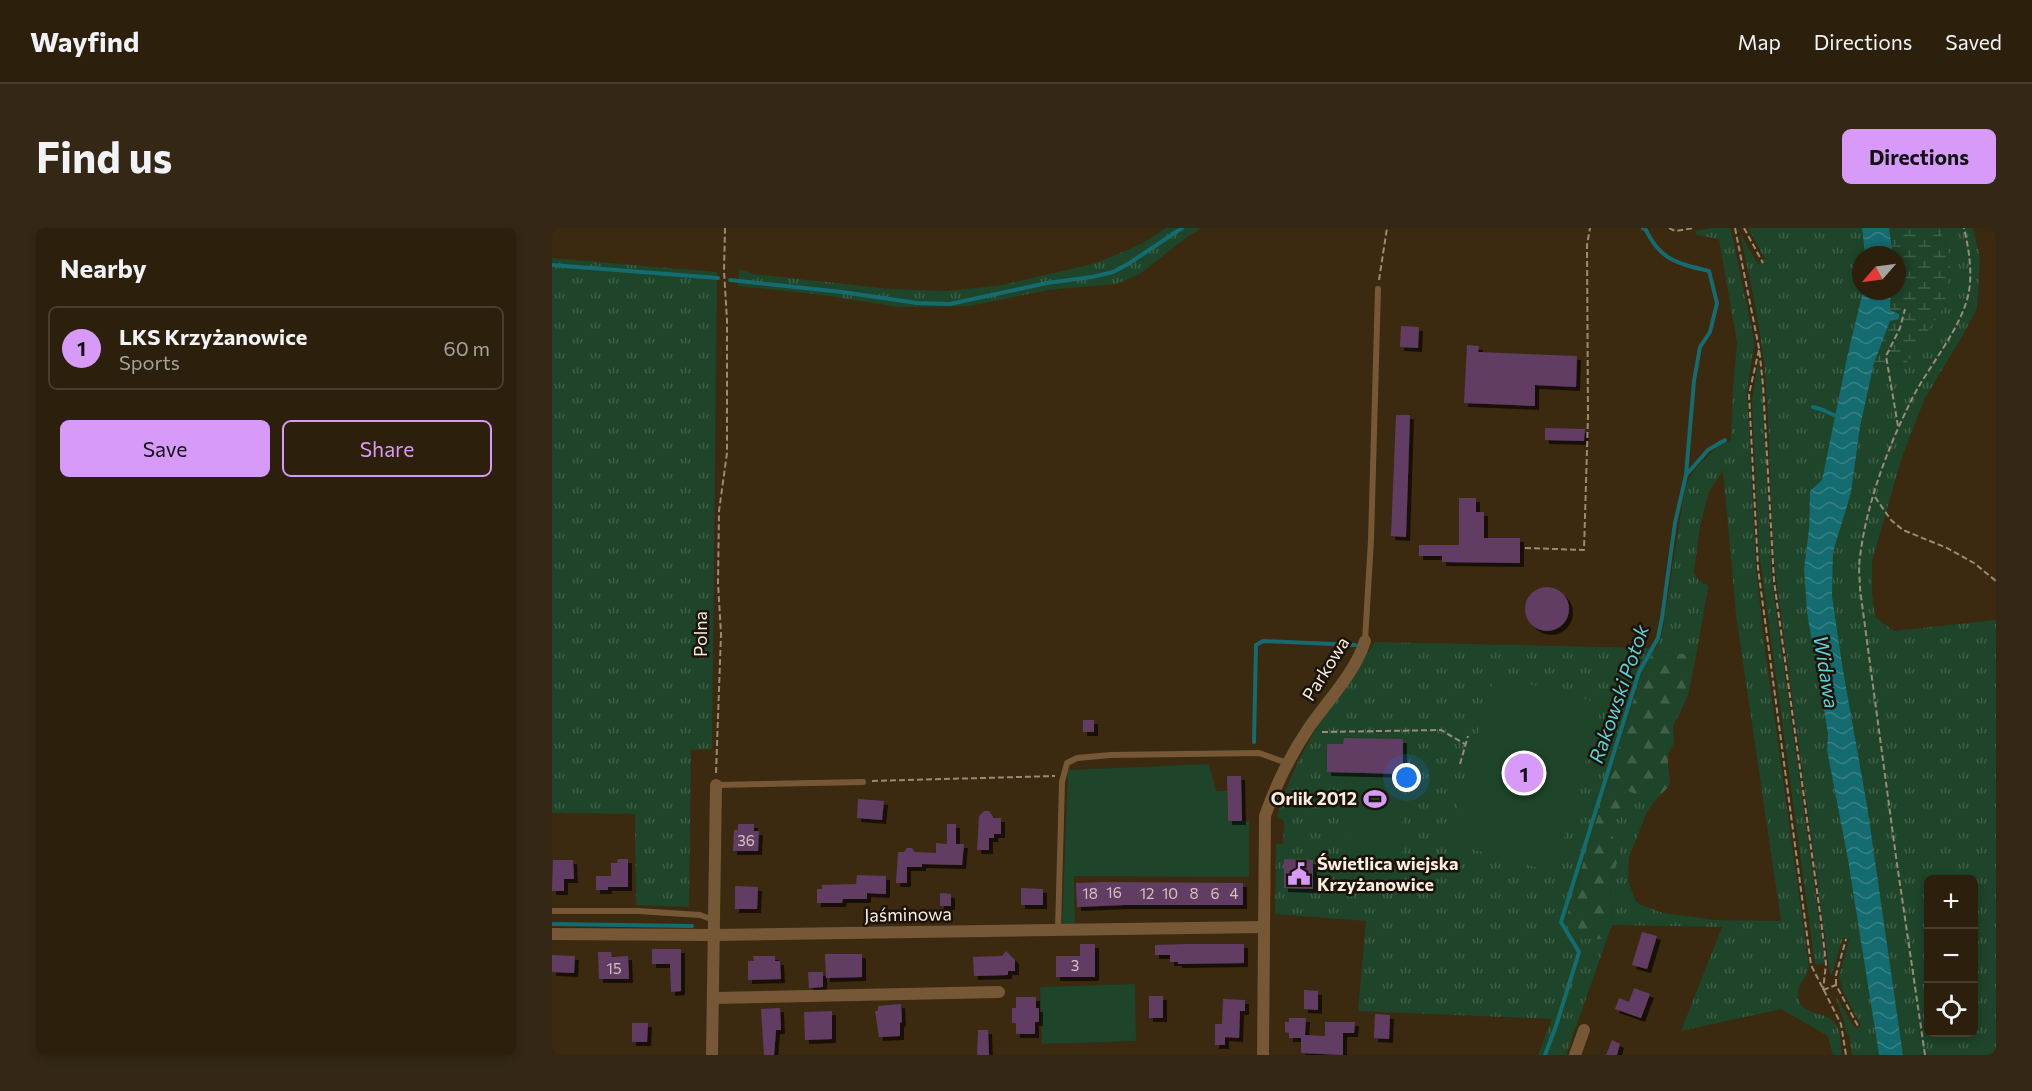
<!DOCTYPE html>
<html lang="en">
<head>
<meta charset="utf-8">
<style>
  body { margin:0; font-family:Commissioner,sans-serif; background:#342715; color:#f1f3f6 }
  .controls { position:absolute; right:18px; bottom:18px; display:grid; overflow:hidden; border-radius:9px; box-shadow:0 3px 9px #0003 }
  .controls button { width:54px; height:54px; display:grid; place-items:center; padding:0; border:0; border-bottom:2px solid #483d2d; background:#2c1f0c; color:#f1f3f6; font:30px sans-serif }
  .compass { position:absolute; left:1300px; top:18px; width:54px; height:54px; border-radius:50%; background:#2c1f0c; box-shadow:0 3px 9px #0003; rotate:242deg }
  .you { position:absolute; left:855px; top:550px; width:21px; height:21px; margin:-15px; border:4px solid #fff; border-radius:50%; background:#1a73e8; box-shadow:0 0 0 9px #1a73e833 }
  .badge { display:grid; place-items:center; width:39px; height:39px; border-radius:50%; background:#d89af8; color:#111; font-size:20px; font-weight:700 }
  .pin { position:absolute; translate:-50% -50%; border:3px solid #fff; box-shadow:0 2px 6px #0006 }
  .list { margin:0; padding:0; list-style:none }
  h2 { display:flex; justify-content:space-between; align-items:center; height:78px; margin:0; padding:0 24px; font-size:26px }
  h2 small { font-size:20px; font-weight:400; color:#a6a29d }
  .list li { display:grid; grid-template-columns:39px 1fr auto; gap:18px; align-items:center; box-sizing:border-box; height:84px; margin:0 12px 12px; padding:0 12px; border:2px solid #483d2d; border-radius:9px }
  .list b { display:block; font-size:22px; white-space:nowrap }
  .list p { margin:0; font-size:20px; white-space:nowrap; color:#a6a29d }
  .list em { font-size:20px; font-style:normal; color:#a6a29d }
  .actions { display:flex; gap:12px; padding:18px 24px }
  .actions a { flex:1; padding:14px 0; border:2px solid #d89af8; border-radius:9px; text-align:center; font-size:21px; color:#d89af8 }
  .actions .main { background:#d89af8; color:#111 }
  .icon { flex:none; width:33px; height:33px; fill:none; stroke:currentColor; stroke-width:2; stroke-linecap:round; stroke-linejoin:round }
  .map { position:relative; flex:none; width:1444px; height:827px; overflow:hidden; border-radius:9px }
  header { display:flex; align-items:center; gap:36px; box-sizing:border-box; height:84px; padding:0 30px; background:#2c1f0c; border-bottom:2px solid #483d2d }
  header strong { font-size:28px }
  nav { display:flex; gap:33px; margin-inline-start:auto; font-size:21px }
  .intro { display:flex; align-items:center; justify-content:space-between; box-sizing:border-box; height:144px; padding:0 36px }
  h1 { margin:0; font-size:42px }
  .button { padding:15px 27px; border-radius:9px; background:#d89af8; color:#111; font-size:21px; font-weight:700 }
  main { display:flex; gap:36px; padding:0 36px }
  aside { flex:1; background:#2c1f0c; border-radius:9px; box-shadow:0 3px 9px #0003 }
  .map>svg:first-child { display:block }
</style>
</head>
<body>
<header>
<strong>Wayfind</strong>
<nav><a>Map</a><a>Directions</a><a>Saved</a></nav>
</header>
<div class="intro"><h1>Find us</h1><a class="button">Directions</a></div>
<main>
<aside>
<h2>Nearby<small></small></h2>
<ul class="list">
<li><span class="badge">1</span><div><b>LKS Krzyżanowice</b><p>Sports</p></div><em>60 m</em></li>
</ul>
<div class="actions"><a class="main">Save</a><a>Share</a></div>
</aside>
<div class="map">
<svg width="1444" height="827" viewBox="0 0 1444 827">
  <defs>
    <pattern id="grass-tufts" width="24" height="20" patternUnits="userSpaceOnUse" patternTransform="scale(1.5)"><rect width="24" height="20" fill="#1e4429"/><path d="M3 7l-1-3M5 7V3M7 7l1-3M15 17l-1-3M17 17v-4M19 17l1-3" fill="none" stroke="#405f48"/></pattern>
    <pattern id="forest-firs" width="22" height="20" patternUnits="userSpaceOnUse" patternTransform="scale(1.5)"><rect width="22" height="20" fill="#1e4429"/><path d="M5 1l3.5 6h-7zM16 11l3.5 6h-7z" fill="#405f48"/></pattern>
    <pattern id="wetland-marsh" width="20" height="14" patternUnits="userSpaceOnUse" patternTransform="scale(1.5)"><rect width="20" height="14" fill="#1e4429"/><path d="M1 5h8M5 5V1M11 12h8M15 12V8" fill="none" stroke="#405f48"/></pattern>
    <pattern id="water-waves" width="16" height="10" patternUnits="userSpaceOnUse" patternTransform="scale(1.5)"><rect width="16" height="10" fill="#146c71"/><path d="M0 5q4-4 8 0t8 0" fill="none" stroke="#378185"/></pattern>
    <filter id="shadow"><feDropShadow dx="4" dy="4" stdDeviation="0" flood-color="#0009"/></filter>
  </defs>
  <rect width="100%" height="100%" fill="#3b2910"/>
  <!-- grass -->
  <g fill="url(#grass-tufts)" fill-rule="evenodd">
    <polygon points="614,0 650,0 635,9 588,46 564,56 496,62 418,78 347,79 263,66 186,58 187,41 202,46 339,61 395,63 450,57 544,35 589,16"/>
    <path d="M1160,0H1178L1179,2L1202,111V118L1195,162L1204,340L1212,414L1257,739C1256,749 1246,755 1246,765C1245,788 1273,782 1283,795C1289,802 1289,818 1290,827H1281L1276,808L1229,781L1129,803L1170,699L1060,697L1058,655L1066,632L1059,607L1074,561L1102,574L1095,584L1077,629L1076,651L1083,672L1087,676L1111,685L1164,692L1229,693L1184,387L1171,242L1157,264L1148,298L1142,344C1145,352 1148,354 1156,357V360L1144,428L1103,422L1085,461L1013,693L1033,711H1055L1014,827H986L1000,791L806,783L814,693L723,686L724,616H731L732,593L725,589C742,524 785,468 823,414L1096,420L1103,422L1110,406L1133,259C1141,240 1157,225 1174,213L1176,214L1179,211L1181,160L1185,115L1167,11L1144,7L1143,3Z"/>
    <path d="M1196,0H1310L1313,27H1309V63H1311L1296,125L1270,252L1258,264L1257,301L1252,341L1255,385L1276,506L1275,522L1296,632L1327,827H1300L1297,806H1294L1292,793L1283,767L1303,800L1309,797L1291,764L1287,749L1297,711L1291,710L1280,746H1278L1224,350C1217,279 1219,207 1212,135C1207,91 1197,48 1188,5L1206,36L1213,31Z"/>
    <path d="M1388,0H1421L1428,30L1425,80L1411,107L1373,170L1350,229L1320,333V364L1323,389L1342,403L1444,392V827H1351L1315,577L1291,442L1280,368L1281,324L1299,265L1308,199L1322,135L1353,137L1399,33ZM1376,652H1422V804H1376Z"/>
    <polygon points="0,30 165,44 160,521 139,522 137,679 84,677 83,586 0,585"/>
    <polygon points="1206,134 1210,156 1220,353 1273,735 1263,737 1207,324 1200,173"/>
  </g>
  <!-- forest -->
  <polygon fill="url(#forest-firs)" points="1103,422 1144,428 1136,468 1121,498 1122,515 1116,526 1116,536 1118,551 1117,558 1102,574 1074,562 1059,607 1068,618 1066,632 1058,655 1060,697 1055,711 1033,711 1015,698 1013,694 1085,461 1093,437"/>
  <!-- wetland -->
  <polygon fill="url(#wetland-marsh)" points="1337,0 1388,0 1399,33 1393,77 1353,137 1322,135 1338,92 1346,91 1347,86 1338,82 1339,63 1345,63 1345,27 1341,27"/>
  <!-- garden -->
  <g fill="#1e4429">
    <polygon points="943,446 1050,476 1002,644 895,614"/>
    <polygon points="770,510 851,511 850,661 794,661 795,549 770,549"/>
    <polygon points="657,536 664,563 675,563 676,593 697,593 697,649 522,648 523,697 510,697 516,542"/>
    <polygon points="583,756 584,813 490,816 488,759"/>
  </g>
  <!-- water -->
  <g fill="url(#water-waves)">
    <polygon points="1310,0 1337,0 1341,27 1313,27"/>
    <polygon points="1311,63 1339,63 1338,82 1347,86 1347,91 1338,93 1322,135 1308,199 1299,265 1281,324 1280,368 1291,442 1315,577 1351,827 1327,827 1296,632 1275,522 1276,506 1255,385 1252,341 1257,301 1258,263 1270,252 1296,125"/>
  </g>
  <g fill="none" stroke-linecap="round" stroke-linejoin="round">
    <!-- stream -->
    <g stroke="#146c71" stroke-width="4">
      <polyline points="0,37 166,50"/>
      <polyline points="178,52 290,64 365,75 398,76 495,55 540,49 561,44 576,36 630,0"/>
      <polyline points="1261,179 1271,182 1286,189"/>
      <polyline points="1134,247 1156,222 1173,212"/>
      <polyline points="702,514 704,417 711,413 803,417"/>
      <polyline points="0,696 140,698"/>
      <path d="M993,827L1004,798L1027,724L1009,694L1087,444L1106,410L1110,390L1123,295L1134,247L1142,153L1148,119L1158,104L1165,75L1157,43C1126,36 1108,32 1094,2L1091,0"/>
    </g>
  </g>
  <!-- building -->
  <g fill="#623d64" filter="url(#shadow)">
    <polygon points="849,98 867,99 866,120 848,119"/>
    <polygon points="915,117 927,118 926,124 1025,128 1024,159 983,157 983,178 912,175"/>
    <polygon points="844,187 858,187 854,309 839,308"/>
    <polygon points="993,200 1033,201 1032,213 993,212"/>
    <polygon points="907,270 924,270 924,284 932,284 932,310 968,310 968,335 890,334 890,328 867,328 867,317 907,317"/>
    <circle cx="995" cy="381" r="22"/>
    <rect x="531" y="492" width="11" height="12"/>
    <polygon points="792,510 851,511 851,546 775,544 775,516 791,516"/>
    <polygon points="675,548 689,548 690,593 676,593"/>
    <polygon points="306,571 332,573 330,592 305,590"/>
    <polygon points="432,583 437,583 442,590 449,590 449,606 442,606 442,610 437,610 437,622 425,622 427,588"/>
    <polygon points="186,596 202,596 202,603 207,603 206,623 181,623 182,602 186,602"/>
    <polygon points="395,596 404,596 404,616 412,616 410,637 370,636 370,639 355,639 355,655 344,655 346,624 352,624 355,620 360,620 363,624 384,625 384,615 395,616"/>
    <polygon points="66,631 76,631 76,659 56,659 56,662 44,662 44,648 59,648 59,635 65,635"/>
    <polygon points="732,631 761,632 761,661 732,660"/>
    <polygon points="1,632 21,632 22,651 12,651 12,663 0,663"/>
    <polygon points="305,647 334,648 334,666 315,665 315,671 291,671 290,675 265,675 265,661 270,661 270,657 304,656"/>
    <polygon points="552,654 691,655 691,677 572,677 525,679 524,655"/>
    <polygon points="183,658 206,659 205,681 183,681"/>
    <polygon points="469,660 491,661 491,677 469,677"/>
    <polygon points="388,665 399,666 399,678 388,678"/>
    <polygon points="1090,704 1105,708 1095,741 1080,737"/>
    <polygon points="528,716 543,716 543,749 504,749 504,728 528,728"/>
    <polygon points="637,716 692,716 692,735 626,736 626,734 618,734 618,727 603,727 603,717"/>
    <polygon points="100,721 129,721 129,763 119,764 118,736 100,736"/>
    <polygon points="454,723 463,732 463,743 456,743 456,747 422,748 421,729 450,728"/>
    <polygon points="46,724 59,724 60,729 76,728 77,751 47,751"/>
    <polygon points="273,726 310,726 310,749 274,750"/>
    <polygon points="0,727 23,728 22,745 0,744"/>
    <polygon points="201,728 223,728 223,733 228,733 229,751 196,752 196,733 202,733"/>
    <polygon points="256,744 271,744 271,759 257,760"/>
    <polygon points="1082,760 1098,766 1089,790 1063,781 1067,770 1077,774"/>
    <polygon points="752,762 766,763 766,782 752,781"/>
    <rect x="597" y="768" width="14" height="22"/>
    <polygon points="464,769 484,769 484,780 487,780 487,794 483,794 483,806 464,806 464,795 460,795 460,780 464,780"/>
    <polygon points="671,771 693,772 693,783 688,783 687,810 673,809 673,817 663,817 663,796 670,796"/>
    <polygon points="349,776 350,794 348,795 348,808 327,809 323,783 326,783 326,778"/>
    <polygon points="228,780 229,802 224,802 222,827 212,827 209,781"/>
    <polygon points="280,783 280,811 253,812 252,784"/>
    <polygon points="823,786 838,787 837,811 822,810"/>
    <polygon points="737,790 754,790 753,807 773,808 773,794 803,794 802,805 791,805 791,827 749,825 749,810 737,810 737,805 733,804 733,794 737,794"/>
    <polygon points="80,795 96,795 95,814 80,814"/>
    <polygon points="426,802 436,802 437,827 425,827"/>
    <polygon points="1060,812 1068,816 1065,827 1054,827"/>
  </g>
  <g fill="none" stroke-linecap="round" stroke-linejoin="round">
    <!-- path -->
    <g stroke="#9a8b77" stroke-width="2" stroke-dasharray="6 3" stroke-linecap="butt">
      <polyline points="1117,0 1123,3 1142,0"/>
      <polyline points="1183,0 1207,120 1211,157 1222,353 1269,692 1274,736 1271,762"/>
      <polyline points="1192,0 1211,35"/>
      <polyline points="827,52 835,0"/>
      <polyline points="1207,122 1197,166 1206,340 1259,737 1289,796 1294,827"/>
      <polyline points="1346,198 1334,128 1348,100 1353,81"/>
      <polyline points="1323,269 1339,292 1351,302 1395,320 1422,335 1444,353"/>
      <polyline points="973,320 1032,322 1036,188 1035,17 1038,0"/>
      <polyline points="770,504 889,502 913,516"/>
      <polyline points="908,536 916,508"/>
      <polyline points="164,545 169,406 166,355 167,283 175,225 175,92 172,43 173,0"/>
      <polyline points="320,553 503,548"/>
      <polyline points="1284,757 1284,747 1294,711"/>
      <polyline points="1271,762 1284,757 1306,798"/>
      <path d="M1373,827L1344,629L1308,361C1308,351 1306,340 1308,329C1314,278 1334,224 1357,177C1373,142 1407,105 1416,68C1421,47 1417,21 1412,0"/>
    </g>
    <!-- service -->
    <g stroke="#765837" stroke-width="6">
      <polyline points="813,413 819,312 826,61"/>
      <polyline points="164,557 311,554"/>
      <polyline points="0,683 86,683 148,687 162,692"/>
      <polyline points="506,702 510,554 515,535 525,530 559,527 707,525 735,535"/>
    </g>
    <!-- minor -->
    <g stroke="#765837" stroke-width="12">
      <polyline points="0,706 162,707 712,699"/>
      <polyline points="161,770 447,764"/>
      <polyline points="160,827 164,557"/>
      <path d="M711,827L713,588C724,556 739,526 758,498C777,471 803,445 813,413"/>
      <polyline points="1023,827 1032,802"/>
    </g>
  </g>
  <!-- icons -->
  <defs>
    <g id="stadium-bare" transform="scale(1.8)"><path d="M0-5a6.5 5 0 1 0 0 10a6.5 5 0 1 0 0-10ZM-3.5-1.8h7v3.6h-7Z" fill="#d89af8" stroke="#1b1309" stroke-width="2.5" paint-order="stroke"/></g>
    <g id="civic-bare" transform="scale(1.8)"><path d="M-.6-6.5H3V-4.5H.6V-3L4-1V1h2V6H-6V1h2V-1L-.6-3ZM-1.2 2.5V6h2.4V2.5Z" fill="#d89af8" stroke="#1b1309" stroke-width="2.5" paint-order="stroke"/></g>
  </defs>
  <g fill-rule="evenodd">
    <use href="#stadium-bare" x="823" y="571"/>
    <use href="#civic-bare" x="747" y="646"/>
  </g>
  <g text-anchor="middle" stroke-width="5" stroke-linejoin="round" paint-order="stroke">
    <!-- number labels -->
    <g font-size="15" fill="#d4c2c0">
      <text x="194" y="618">36</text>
      <text x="562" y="670">16</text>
      <text x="538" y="671">18</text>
      <text x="595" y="671">12</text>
      <text x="618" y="671">10</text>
      <text x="642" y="671">8</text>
      <text x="663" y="671">6</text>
      <text x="682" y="671">4</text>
      <text x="523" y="743">3</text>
      <text x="62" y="746">15</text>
    </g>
    <!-- street labels -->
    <g font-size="18" fill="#faeedf" stroke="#1b1309">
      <text transform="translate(149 406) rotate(-90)" y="6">Polna</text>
      <text transform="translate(774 441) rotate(-58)" y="6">Parkowa</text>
      <text transform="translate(356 687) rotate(-1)" y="6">Jaśminowa</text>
    </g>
    <!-- poi labels -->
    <g font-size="18" font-weight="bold" fill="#faeedf" stroke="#1b1309" text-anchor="end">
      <text x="805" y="577">Orlik 2012</text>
      <text x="765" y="642" text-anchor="start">Świetlica wiejska<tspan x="765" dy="21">Krzyżanowice</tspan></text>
    </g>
    <!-- water labels -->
    <g font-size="20" font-style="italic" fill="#5bd3da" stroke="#1b1309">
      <text transform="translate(1274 444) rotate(81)" y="7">Widawa</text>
      <text transform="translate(1067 466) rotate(-71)" y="7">Rakowski Potok</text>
    </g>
  </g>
</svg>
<div class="controls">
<button>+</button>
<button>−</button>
<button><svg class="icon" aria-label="locate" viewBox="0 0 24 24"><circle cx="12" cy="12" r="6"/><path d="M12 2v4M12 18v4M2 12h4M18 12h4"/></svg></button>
</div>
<svg class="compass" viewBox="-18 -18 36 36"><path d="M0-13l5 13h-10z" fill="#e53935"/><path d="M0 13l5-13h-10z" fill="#a6a29d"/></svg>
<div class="you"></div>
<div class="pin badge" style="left:972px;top:545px">1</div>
</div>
</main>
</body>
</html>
